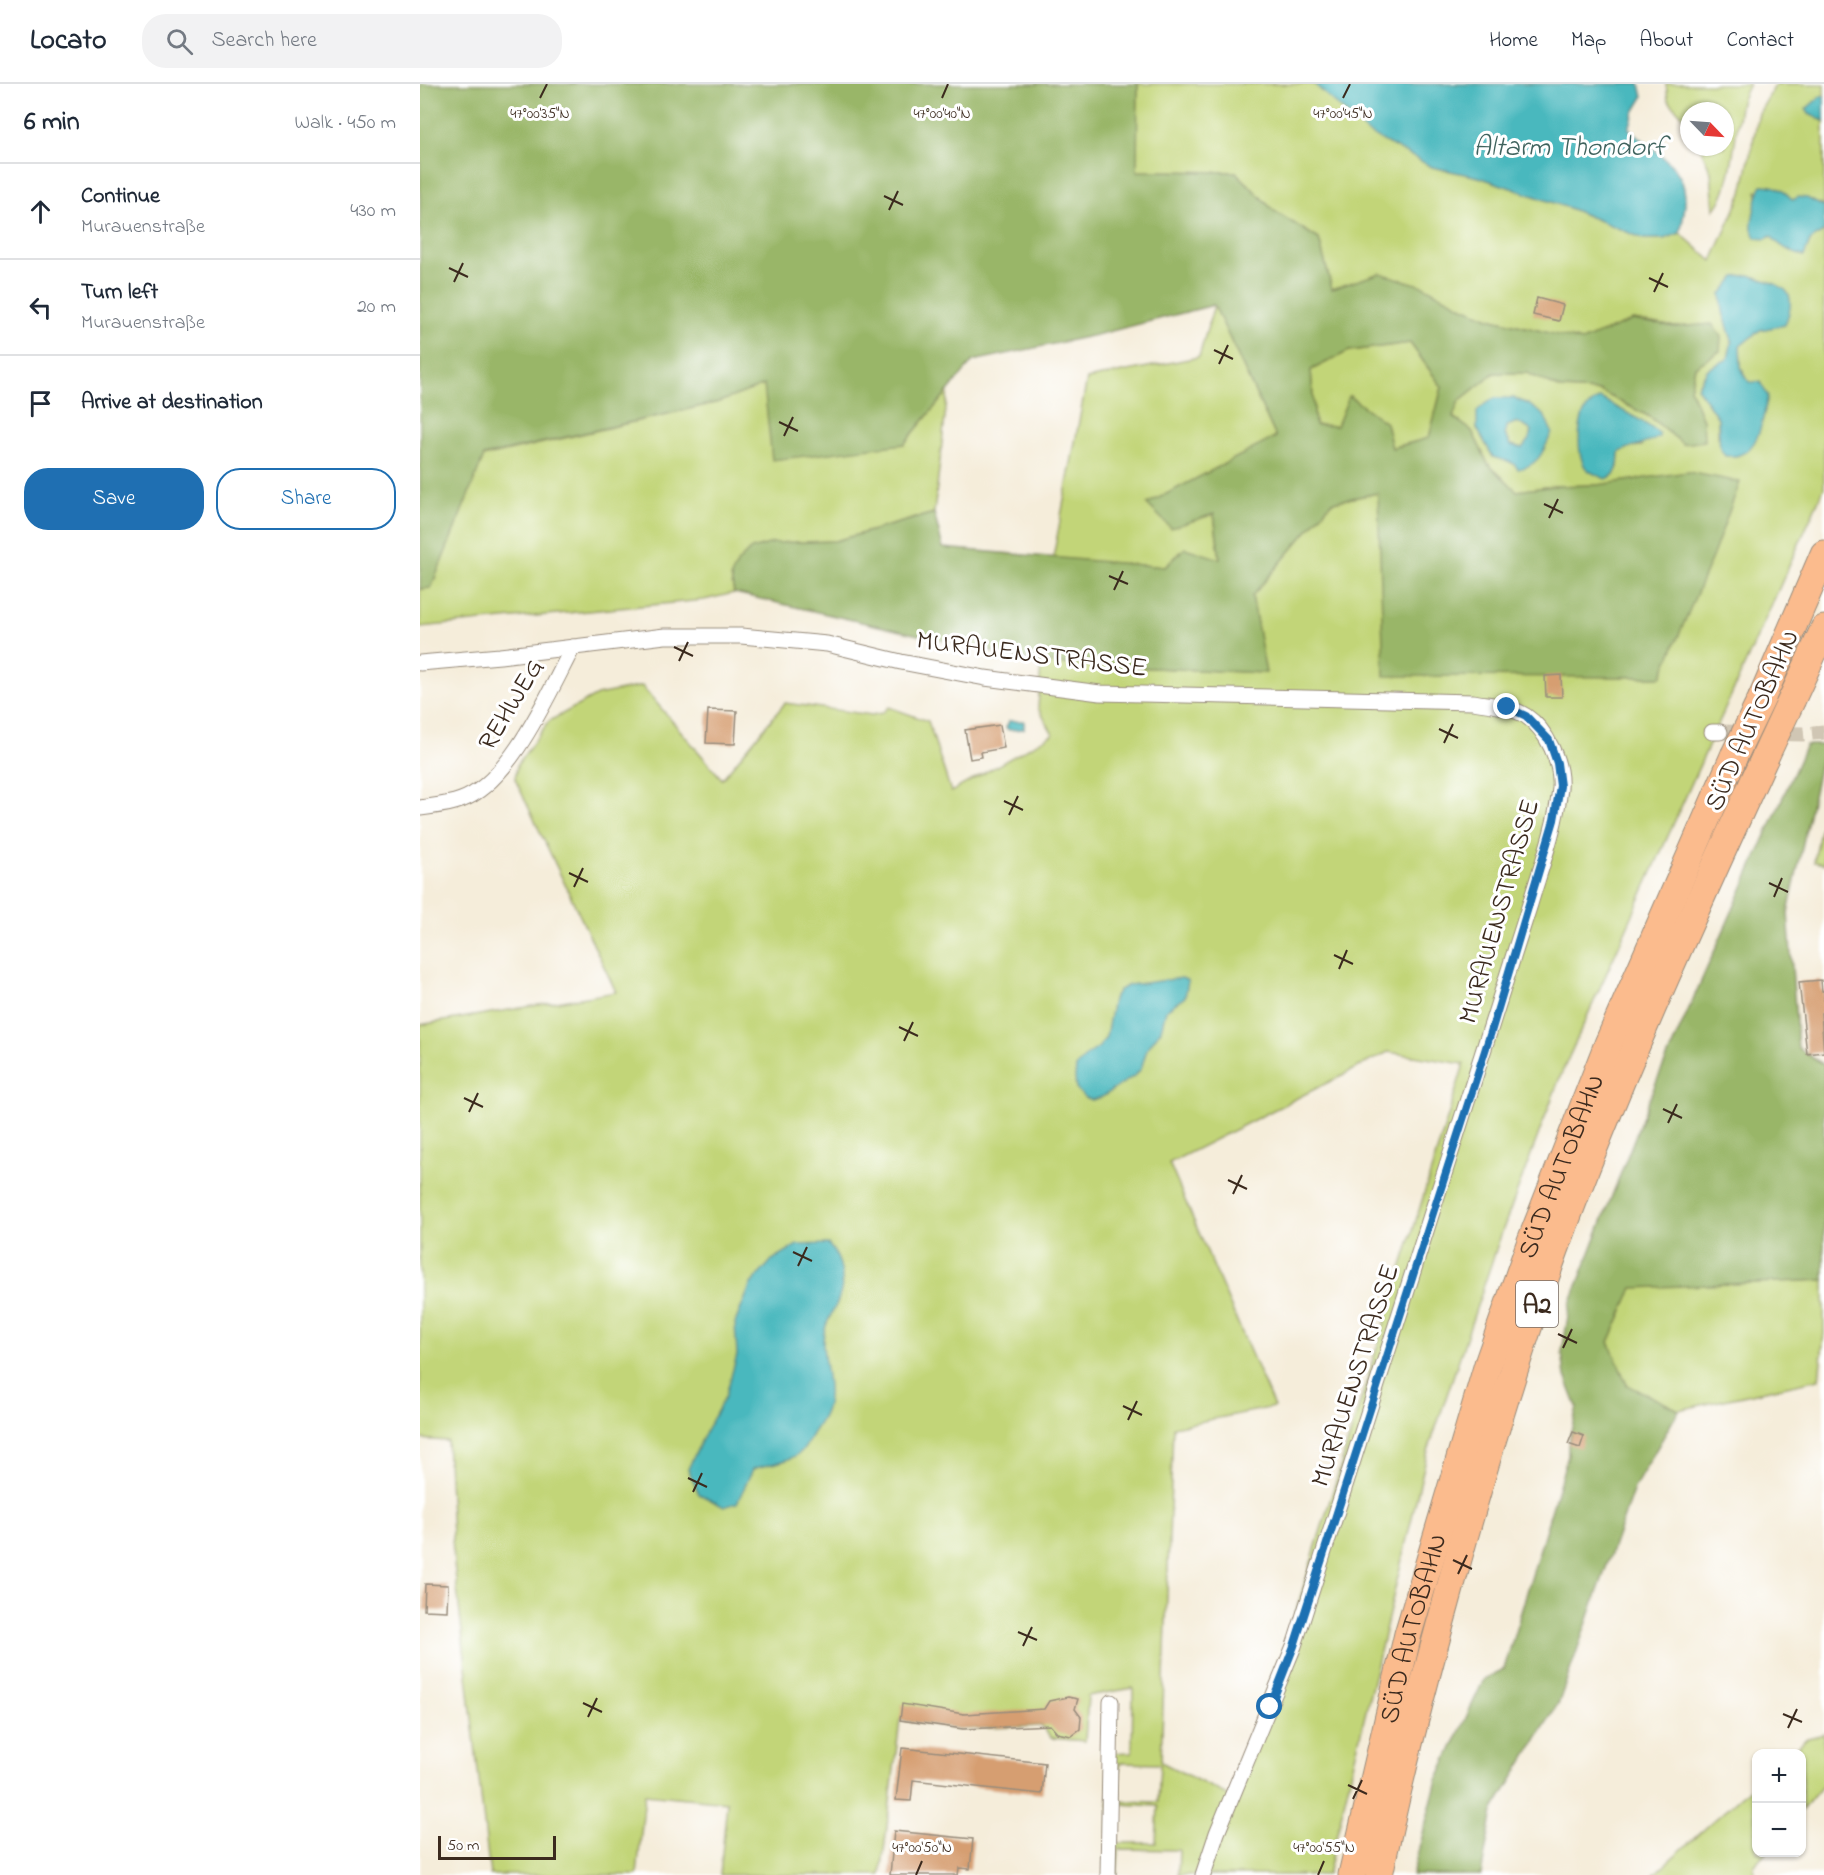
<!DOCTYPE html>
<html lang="en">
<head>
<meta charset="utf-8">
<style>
  body { margin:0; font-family:"Indie Flower",sans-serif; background:#f2f2f3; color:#1f2937 }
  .controls { position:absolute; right:18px; bottom:18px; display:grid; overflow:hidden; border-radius:12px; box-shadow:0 2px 4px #0004 }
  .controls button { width:54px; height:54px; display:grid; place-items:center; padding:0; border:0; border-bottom:2px solid #e0e1e3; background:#fff; color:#1f2937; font:30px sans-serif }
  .compass { position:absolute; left:1260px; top:18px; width:54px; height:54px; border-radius:50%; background:#fff; box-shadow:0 2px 4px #0004; rotate:115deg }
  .scale { position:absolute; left:18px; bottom:15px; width:118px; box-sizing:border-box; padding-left:6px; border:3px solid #3b2a1e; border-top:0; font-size:16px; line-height:21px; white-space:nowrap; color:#3b2a1e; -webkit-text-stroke:4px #fff; paint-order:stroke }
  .stop { position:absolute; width:18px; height:18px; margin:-14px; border:4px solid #1f6fb2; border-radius:50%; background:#fff }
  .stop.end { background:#1f6fb2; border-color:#fff; box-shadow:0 2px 6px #0008 }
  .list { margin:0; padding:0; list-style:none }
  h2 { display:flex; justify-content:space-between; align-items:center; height:78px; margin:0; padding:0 24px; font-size:26px }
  h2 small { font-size:20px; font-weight:400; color:#747a83 }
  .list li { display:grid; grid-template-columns:39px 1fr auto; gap:18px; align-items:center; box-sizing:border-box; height:96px; padding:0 24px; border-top:2px solid #e0e1e3 }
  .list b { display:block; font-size:22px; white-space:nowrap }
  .list p { margin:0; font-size:20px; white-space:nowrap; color:#747a83 }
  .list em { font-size:20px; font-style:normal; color:#747a83 }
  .actions { display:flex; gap:12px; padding:18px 24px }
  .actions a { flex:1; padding:14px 0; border:2px solid #1f6fb2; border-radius:24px; text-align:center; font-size:21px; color:#1f6fb2 }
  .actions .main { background:#1f6fb2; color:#fff }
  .icon { flex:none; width:33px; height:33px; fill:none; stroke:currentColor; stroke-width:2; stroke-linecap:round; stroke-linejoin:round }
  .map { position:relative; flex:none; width:1404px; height:1791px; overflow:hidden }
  header { display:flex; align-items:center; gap:36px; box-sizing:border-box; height:84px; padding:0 30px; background:#fff; border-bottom:2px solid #e0e1e3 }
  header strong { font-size:28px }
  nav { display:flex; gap:33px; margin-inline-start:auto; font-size:21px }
  .search { width:420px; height:54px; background:#f2f2f3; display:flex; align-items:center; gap:15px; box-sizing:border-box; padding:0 21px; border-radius:24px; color:#747a83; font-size:22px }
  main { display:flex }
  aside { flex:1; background:#fff }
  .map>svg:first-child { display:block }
</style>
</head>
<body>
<header>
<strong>Locato</strong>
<div class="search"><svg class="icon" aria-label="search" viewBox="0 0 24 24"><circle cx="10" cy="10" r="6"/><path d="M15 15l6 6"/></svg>Search here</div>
<nav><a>Home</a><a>Map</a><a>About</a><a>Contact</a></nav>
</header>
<main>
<aside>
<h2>6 min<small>Walk · 450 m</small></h2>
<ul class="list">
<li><svg class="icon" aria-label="ahead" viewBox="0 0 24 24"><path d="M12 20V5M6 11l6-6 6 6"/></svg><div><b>Continue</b><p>Murauenstraße</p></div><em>430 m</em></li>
<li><svg class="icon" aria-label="left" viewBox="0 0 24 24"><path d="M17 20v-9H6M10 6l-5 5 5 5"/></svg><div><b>Turn left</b><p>Murauenstraße</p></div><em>20 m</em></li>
<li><svg class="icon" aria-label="arrive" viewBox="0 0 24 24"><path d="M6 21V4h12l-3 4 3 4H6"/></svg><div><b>Arrive at destination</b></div></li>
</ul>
<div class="actions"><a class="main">Save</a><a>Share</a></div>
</aside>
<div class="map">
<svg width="1404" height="1791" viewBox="0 0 1404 1791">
  <rect width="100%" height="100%" fill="#fff"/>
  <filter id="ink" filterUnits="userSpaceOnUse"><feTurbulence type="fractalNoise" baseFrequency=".0167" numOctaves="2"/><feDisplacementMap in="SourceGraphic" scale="12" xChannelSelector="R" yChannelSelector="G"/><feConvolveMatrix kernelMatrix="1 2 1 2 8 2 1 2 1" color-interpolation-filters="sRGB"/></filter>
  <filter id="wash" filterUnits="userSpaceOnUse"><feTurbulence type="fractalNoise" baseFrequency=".008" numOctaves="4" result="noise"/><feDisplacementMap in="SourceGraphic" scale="24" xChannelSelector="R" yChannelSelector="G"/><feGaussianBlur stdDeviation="1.35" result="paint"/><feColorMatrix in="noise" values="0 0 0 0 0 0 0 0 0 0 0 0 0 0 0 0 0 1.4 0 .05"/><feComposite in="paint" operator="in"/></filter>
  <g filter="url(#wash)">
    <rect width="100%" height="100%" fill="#f5edda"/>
    <!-- green -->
    <g fill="#c2d578" stroke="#7e804b" stroke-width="1.5" fill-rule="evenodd">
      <path d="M718,0H894L1012,83L1059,93L1149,124L1224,155H1244L1260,149L1292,177L1322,109L1339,29L1356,0H1404V12H1401L1389,30L1404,37V123L1401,120L1373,116L1337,107V121L1333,136C1349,150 1363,166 1384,172L1390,157L1404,147V404L1140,993L1082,1148L1007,1370L907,1791H758L759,1766L699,1765L697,1791H688L690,1669L712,1668L713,1604L668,1612L665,1657L631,1654L622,1642L543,1645L480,1636L461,1791H300L307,1718L225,1710L217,1791H70L33,1470L27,1357L0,1355V941L196,908L95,695L97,681L129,637L177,611L222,602L302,695L365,619L452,631L462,629L469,623L508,637L531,708L633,650L618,624L621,579L845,589L832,512L912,418L958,409L1146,592L1241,593L1177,401L1134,402L1097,407L1068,380L1052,347L1033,333L1039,317L1074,289H1107L1141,305L1180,307L1230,333L1263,360L1283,336L1270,305L1275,283L1292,241L1255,243L1213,236L1162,257L1069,234L1045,224L912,206L899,155L854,127L816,88L716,87ZM1308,243L1340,246L1320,262L1321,284L1329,298L1298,352V334L1277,303L1288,285L1308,275L1312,256ZM1185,316L1222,362L1207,363L1199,369L1198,384ZM1124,331L1096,381L1087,376L1073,373L1057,344ZM968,968L1044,980L864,1566L850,1623L811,1713L741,1678L753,1343L854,1323L749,1079ZM700,1679L740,1680L738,1718L699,1717ZM699,1720L738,1722L736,1759H697Z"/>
      <path d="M1246,0H1329C1326,6 1323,12 1321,18C1315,45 1313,107 1294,126L1291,88L1280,63H1305V27H1269V39L1248,16Z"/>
      <polygon points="794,221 856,353 794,430 800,476 765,464 745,483 633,474 667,295 779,273"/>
      <polygon points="990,259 1022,303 1009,354 971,364 930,312 917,342 895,341 891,286 929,267"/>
      <polygon points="345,300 484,360 528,307 514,429 415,457 353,459 311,492 314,509 284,516 0,543 0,505 11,504 63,373 299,318"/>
      <polygon points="1097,338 1111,346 1109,356 1102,364 1091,361 1085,351 1087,342"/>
      <polygon points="1404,726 1404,780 1394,778"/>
      <polygon points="1404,1196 1404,1249 1399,1295 1259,1326 1207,1301 1189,1258 1213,1203"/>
      <polygon points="1404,1650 1404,1700 1382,1726 1382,1670 1370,1669 1388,1654"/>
      <polygon points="1336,1699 1336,1768 1346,1769 1334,1782 1335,1791 1233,1791"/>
    </g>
    <!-- forest -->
    <g fill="#99b668" stroke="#6a7043" stroke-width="1.5" fill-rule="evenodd">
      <path d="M0,0H718L717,87L816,88L854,127L899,155L912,205L960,189L1003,202L1045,224L1069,234L1162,257L1213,236L1255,243L1292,240L1301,253L1300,267L1275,283L1270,305L1283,336L1284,357L1263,360L1230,333L1180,307L1141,305L1107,289H1074L1039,317L1033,333L1052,347L1068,380L1097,407L1134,402L1177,401L1268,388L1320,398L1293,471L1241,593L964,592L958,409L912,418L832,512L846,589L621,579L314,509L311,492L318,478L331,465L353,459L415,457L514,429L523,464L745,483L765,464L800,475L794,430L751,444L727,420L856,353L794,221L676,251L553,277L484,360L352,376L344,301L299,318L64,372L11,504L0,505ZM990,259L1022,303L1009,354L972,364L966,339L929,312L917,342L895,341L891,286L929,267Z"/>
      <polygon points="1386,661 1404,661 1368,829 1378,964 1404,981 1404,1196 1213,1204 1189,1258 1207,1301 1259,1326 1214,1404 1139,1618 1073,1727 1061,1791 992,1791 1017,1696 1064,1595 1084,1585 1148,1371 1148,1360 1157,1323 1145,1292 1142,1268 1150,1220 1235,1001"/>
    </g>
    <!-- water -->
    <g fill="#48b8be" stroke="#42716e" stroke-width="1.5" fill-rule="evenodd">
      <path d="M894,0H1220L1223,13L1214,28L1209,45C1222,55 1253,78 1260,93C1269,111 1264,131 1260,149L1244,155H1224L1149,124L1059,93L1012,83L948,49Z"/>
      <polygon points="1401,12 1404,12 1404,37 1389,30 1386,25"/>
      <path d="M1342,101C1357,101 1363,106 1373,116L1378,113L1387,114L1404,123V147L1390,157L1384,172C1373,170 1358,161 1351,152L1346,155L1336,154C1336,153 1332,145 1332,145C1331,138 1338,105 1342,101Z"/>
      <path d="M1329,191C1360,202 1381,202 1365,241L1340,246L1320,262L1321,284L1329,298H1340L1348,312C1343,331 1341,364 1319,371C1315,373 1309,372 1305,372L1300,365L1298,334L1277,303L1288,285L1308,275L1312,256L1303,228L1301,210L1315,193Z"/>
      <path d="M1075,314H1094L1108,320L1124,331L1132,348C1124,366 1119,382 1098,385C1092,375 1082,377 1073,373L1057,344V327L1066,319ZM1097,338L1111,346L1109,356L1102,364L1091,361L1085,351L1087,342Z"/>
      <path d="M1180,314L1218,335L1239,349V353C1226,362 1211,360 1199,369C1198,382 1199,390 1186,395C1178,392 1170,389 1165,383C1157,370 1158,345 1163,331C1166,323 1173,318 1180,314Z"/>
      <polygon points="589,637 604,637 604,645 589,646 586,644"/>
      <polygon points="762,894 768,897 765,913 746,926 741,946 727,965 721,985 714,992 682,1013 672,1016 664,1013 656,1005 655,994 656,983 666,972 679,963 686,953 693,915 699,906 709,901"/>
      <path d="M408,1160C423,1176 426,1199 417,1219C411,1232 403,1242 403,1258C403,1281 414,1307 404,1330C401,1337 396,1344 392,1350C389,1355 387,1362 383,1366C370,1379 350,1379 333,1385L317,1419L304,1423L279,1410L268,1385L284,1351L306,1311L317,1271L315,1239L331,1200L352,1176L377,1161Z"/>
    </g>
    <g id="blocks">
      <!-- building -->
      <g fill="#d69e71">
        <polygon points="1117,214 1143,221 1139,237 1113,231"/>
        <polygon points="1141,591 1142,613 1126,613 1125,592"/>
        <polygon points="288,626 317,627 315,660 286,659"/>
        <polygon points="580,641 584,664 561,668 562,673 550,675 545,646"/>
        <polygon points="1401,896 1402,907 1404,907 1404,929 1401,929 1404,968 1387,970 1379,898"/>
        <polygon points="1153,1348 1164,1352 1160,1364 1148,1360"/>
        <polygon points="5,1500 28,1501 27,1527 4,1526"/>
        <polygon points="648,1613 658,1615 655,1625 661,1633 660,1645 651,1652 637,1649 630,1641 543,1645 480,1636 482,1620 544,1630 624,1625 629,1617"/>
        <polygon points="482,1664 625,1679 622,1710 493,1696 491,1717 476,1716"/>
        <polygon points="474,1747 553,1755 550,1785 539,1784 538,1791 470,1791"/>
      </g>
    </g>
  </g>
  <g filter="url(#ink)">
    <use href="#blocks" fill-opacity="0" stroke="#988c7c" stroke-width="1.5"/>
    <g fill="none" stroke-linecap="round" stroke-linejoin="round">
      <!-- minor-tunnel -->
      <polyline stroke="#d0c6b4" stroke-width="15" stroke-dasharray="15 8" stroke-linecap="butt" points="1300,648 1383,650 1404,648"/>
      <!-- minor casing -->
      <g stroke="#988c7c" stroke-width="17">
        <g id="minor">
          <path d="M0,579L80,572L245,552H321L407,560L481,578L565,594L680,609L1053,618C1070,621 1091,622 1106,632C1127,646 1142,679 1140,704C1136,743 1121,783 1110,820L874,1562L797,1749L783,1791"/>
          <polyline points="1292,648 1300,648"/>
          <path d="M0,724C13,722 28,721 41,716C91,698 129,608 153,563"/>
          <polyline points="688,1791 691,1618"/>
        </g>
      </g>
      <!-- motorway casing -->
      <g stroke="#988c7c" stroke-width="29">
        <g id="motorway">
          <polyline points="1342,614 1404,470"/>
          <polyline points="1372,615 1404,545"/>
          <path id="s1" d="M932,1791L988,1550L1068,1280L1111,1157L1188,960L1314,672"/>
          <path d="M959,1791C978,1699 1001,1609 1026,1519C1058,1400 1093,1282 1135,1166C1196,998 1271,835 1345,673"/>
        </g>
      </g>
      <!-- minor -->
      <use href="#minor" stroke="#fff" stroke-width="15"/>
      <!-- motorway -->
      <use href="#motorway" stroke="#fbbb8d" stroke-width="27"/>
      <!-- motorway-bridge casing -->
      <g stroke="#988c7c" stroke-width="29" stroke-linecap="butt">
        <g id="motorway-bridge">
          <polyline points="1314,672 1342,614"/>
          <polyline points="1345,673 1372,615"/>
        </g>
      </g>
      <!-- motorway-bridge -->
      <use href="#motorway-bridge" stroke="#fbbb8d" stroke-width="27"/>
    </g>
  </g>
  <g fill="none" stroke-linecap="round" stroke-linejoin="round" filter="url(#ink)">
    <!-- route -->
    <polyline stroke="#1f6fb2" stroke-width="8" points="850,1623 874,1562 895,1497 1071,948 1134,736 1140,702 1137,679 1129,656 1106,632 1087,623"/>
  </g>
  <!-- ticks -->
  <path fill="none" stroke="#3b2a1e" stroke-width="2" d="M120,14L127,0M522,14L528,0M923,14L930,0M464,112L483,121M469,126L478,107M29,184L48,193M1229,194L1248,203M34,198L43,179M1234,208L1243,189M794,266L813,275M799,280L808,261M359,338L378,347M364,352L373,333M1124,420L1143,429M1129,434L1138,415M689,492L708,500M694,506L703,487M254,563L273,572M259,577L268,558M1019,645L1038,654M1024,659L1033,640M584,717L603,726M589,731L598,712M149,789L168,798M1349,799L1368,808M154,803L163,784M1354,813L1362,794M914,871L933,880M919,885L927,866M479,943L498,952M484,957L493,938M44,1014L63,1023M1243,1025L1262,1034M49,1028L58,1009M1248,1039L1257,1020M808,1096L827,1105M813,1110L822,1091M373,1168L392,1177M378,1182L387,1163M1138,1250L1157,1259M1143,1264L1152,1245M703,1322L722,1331M708,1336L717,1317M268,1394L287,1403M273,1408L282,1389M1033,1476L1052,1485M1038,1490L1047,1471M598,1548L617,1556M603,1562L612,1543M163,1619L182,1628M1363,1630L1382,1638M168,1633L177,1614M1368,1644L1377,1625M928,1701L947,1710M933,1715L942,1696M496,1791L502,1777M898,1791L904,1777"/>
  <g text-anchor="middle" stroke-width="6" stroke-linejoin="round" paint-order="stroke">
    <!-- shield labels -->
    <rect fill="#fff" stroke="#766a62" stroke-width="1.5" x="1096" y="1197" width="42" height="46" rx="4.5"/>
    <g font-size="26" font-weight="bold" fill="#3b2a1e">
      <text x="1117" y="1229">A2</text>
    </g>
    <!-- street labels -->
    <g font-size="27" fill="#3b2a1e" stroke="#fff">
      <text transform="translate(612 569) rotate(7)" y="9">MURAUENSTRASSE</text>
      <text transform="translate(90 620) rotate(-59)" y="9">REHWEG</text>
      <text transform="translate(1331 636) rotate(-66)" y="9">SÜD AUTOBAHN</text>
      <text transform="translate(1078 827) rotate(-74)" y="9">MURAUENSTRASSE</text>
      <text dy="9" stroke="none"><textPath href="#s1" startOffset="740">SÜD AUTOBAHN</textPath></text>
      <text transform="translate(934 1291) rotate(-72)" y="9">MURAUENSTRASSE</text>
      <text dy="9" stroke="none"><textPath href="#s1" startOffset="254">SÜD AUTOBAHN</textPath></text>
    </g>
    <!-- water labels -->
    <g font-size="28" font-style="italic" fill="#40635e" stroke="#fff">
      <text x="1150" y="71">Altarm Thondorf</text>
    </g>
  </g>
  <g font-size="15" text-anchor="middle" fill="#3b2a1e" stroke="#fff" stroke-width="6" stroke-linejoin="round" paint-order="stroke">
    <text x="120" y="34">47°00'35"N</text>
    <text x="522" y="34">47°00'40"N</text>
    <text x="923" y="34">47°00'45"N</text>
    <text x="502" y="1768">47°00'50"N</text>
    <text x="904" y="1768">47°00'55"N</text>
  </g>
</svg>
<div class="controls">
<button>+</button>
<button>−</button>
</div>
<svg class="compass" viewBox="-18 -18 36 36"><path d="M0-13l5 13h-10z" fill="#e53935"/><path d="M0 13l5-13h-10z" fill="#747a83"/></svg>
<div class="scale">50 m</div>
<div class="stop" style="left:850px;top:1623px"></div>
<div class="stop end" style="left:1087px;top:623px"></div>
</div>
</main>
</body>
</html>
